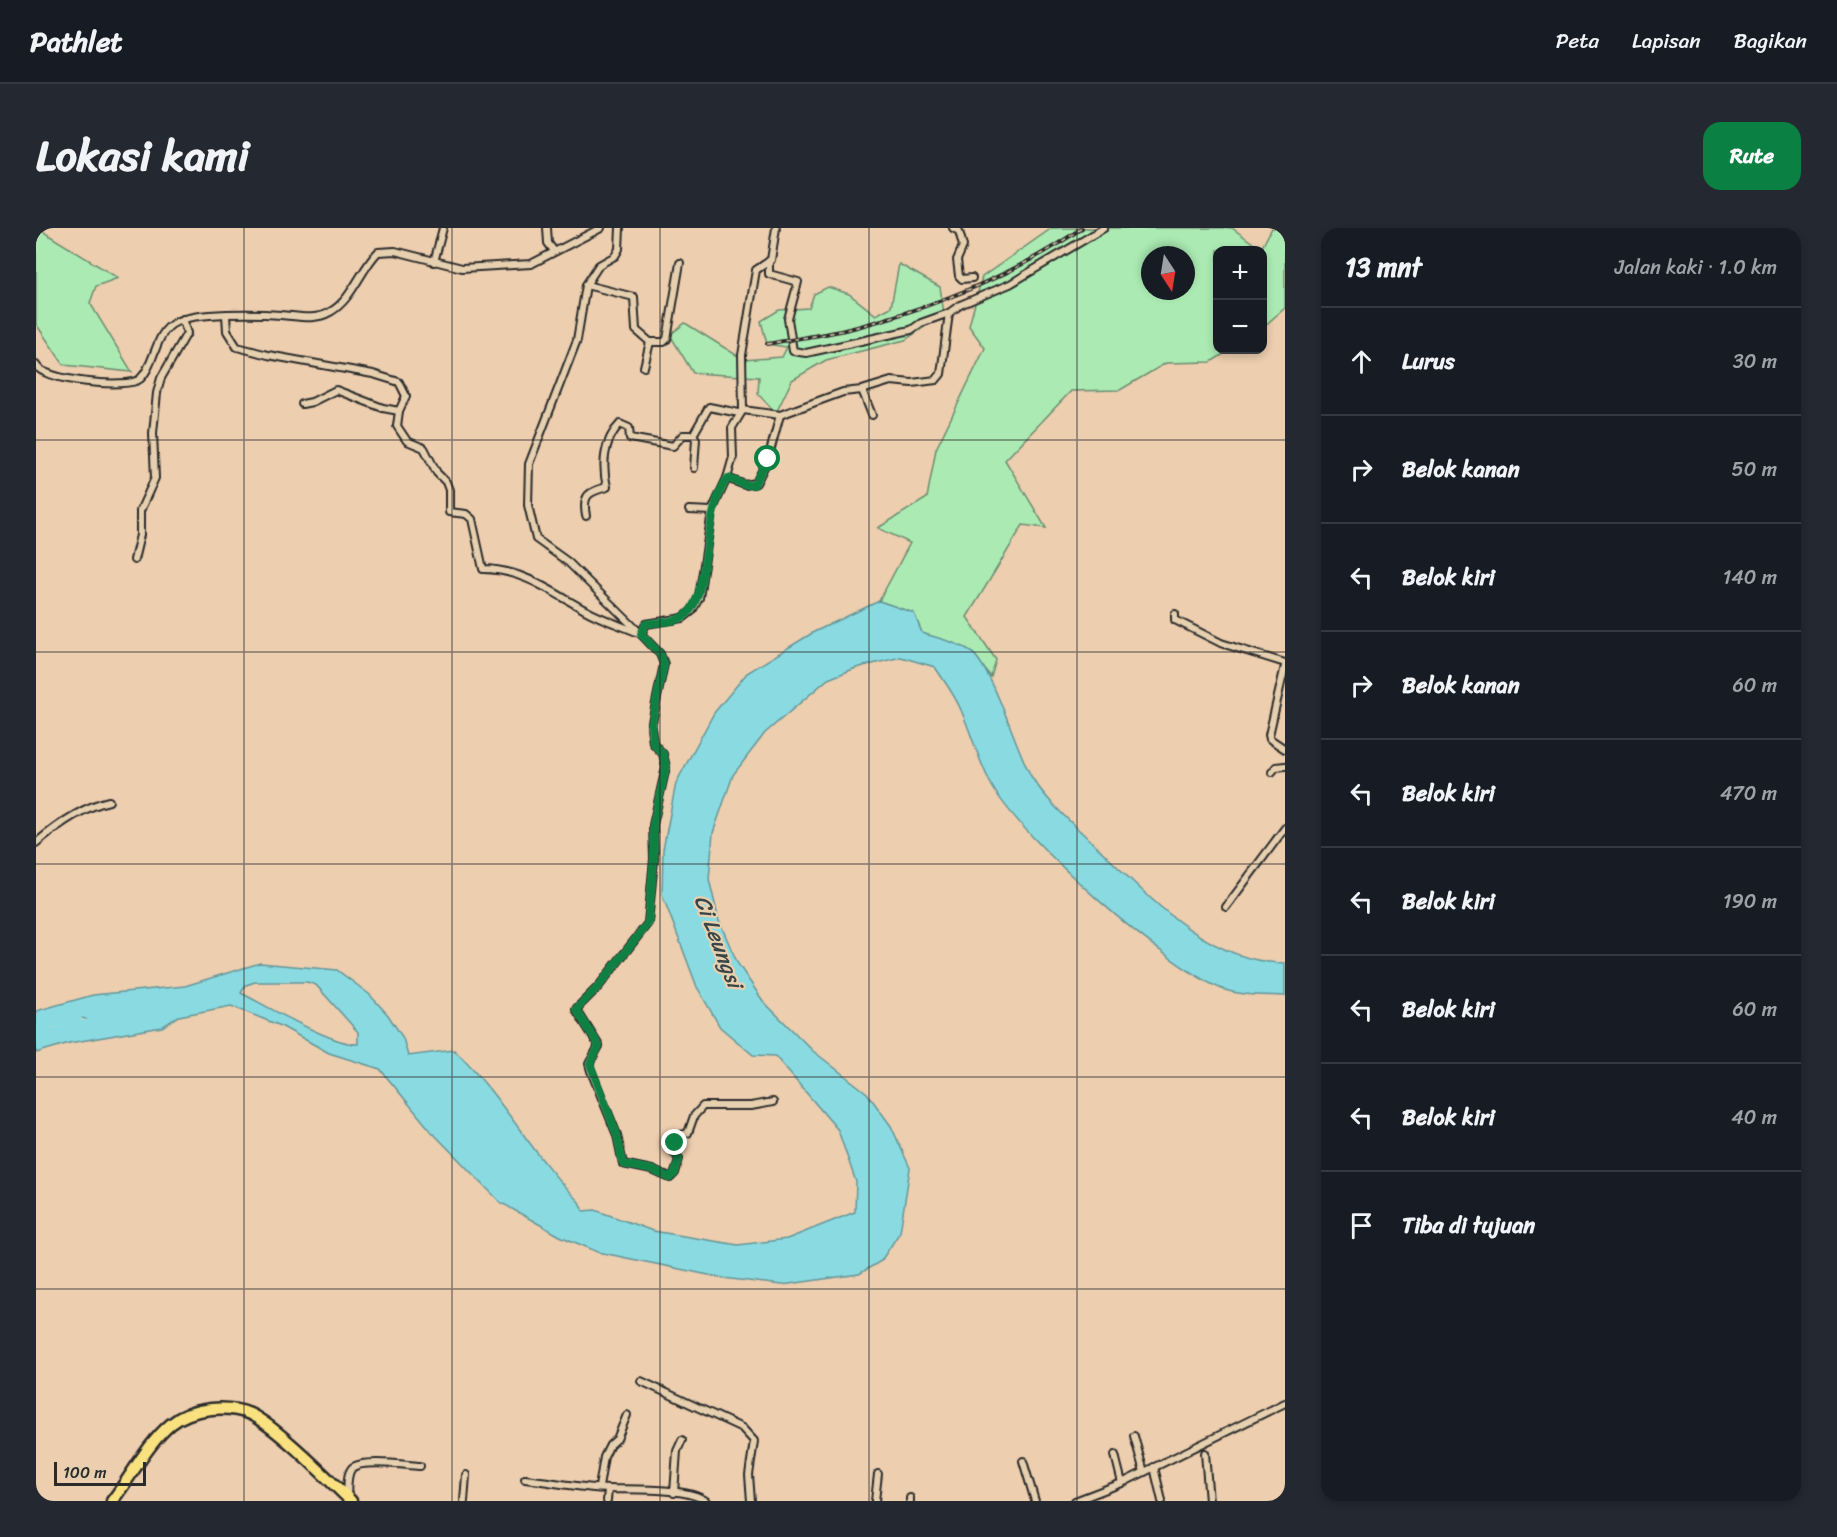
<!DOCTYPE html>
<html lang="id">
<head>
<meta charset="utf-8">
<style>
  body { margin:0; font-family:Sriracha,sans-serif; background:#242831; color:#f1f3f6 }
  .controls { position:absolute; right:18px; top:18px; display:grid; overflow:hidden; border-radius:12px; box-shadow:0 3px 9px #0003 }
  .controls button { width:54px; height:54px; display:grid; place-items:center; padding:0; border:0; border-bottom:2px solid #363941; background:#171b24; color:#f1f3f6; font:30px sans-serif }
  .compass { position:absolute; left:1105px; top:18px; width:54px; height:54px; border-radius:50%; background:#171b24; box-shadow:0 3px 9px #0003; rotate:168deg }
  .scale { position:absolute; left:18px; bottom:15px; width:92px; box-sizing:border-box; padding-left:6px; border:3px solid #2b2b2b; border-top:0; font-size:16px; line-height:21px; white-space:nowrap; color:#2b2b2b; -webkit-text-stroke:4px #e6d0af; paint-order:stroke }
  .stop { position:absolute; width:18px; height:18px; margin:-14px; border:4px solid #0b8043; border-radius:50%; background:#fff }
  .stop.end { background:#0b8043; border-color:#fff; box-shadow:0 2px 6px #0008 }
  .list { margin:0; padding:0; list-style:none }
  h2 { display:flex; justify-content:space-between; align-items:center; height:78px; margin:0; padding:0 24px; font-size:26px }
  h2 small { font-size:20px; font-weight:400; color:#9ea1a6 }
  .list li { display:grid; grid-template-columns:39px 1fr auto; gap:18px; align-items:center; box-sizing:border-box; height:108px; padding:0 24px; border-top:2px solid #363941 }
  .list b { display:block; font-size:22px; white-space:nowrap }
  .list em { font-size:20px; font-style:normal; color:#9ea1a6 }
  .icon { flex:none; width:33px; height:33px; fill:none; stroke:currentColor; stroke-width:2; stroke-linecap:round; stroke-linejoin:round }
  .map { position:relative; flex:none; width:1249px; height:1273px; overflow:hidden; border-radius:18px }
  header { display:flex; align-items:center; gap:36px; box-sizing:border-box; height:84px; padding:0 30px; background:#171b24; border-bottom:2px solid #363941 }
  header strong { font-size:28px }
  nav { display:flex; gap:33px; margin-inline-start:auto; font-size:21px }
  .intro { display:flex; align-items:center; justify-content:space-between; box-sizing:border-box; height:144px; padding:0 36px }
  h1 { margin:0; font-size:42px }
  .button { padding:15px 27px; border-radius:18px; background:#0b8043; color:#fff; font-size:21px; font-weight:700 }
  main { display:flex; gap:36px; padding:0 36px }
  aside { flex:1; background:#171b24; border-radius:18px; box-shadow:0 3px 9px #0003 }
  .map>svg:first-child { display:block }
</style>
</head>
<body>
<header>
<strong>Pathlet</strong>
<nav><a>Peta</a><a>Lapisan</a><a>Bagikan</a></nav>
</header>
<div class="intro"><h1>Lokasi kami</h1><a class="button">Rute</a></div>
<main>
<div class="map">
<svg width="1249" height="1273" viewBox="0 0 1249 1273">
  <rect width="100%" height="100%" fill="#edceaf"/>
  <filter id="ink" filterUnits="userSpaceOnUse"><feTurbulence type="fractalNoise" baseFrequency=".0167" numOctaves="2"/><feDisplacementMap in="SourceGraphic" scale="12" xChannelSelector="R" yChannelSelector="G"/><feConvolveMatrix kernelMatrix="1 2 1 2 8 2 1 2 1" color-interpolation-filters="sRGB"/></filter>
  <g filter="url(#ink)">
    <!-- green -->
    <g fill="#abebb3" stroke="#6b8b6f" stroke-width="1.5" fill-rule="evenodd">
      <polygon points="0,0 6,0 9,5 82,50 60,58 54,75 96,144 28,137 0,96"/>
      <path d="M1016,0H1196L1225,21L1236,0H1249V80L1227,99L1226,22H1182V122H1194L1175,134L1130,135L1084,162L1035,163L969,232L1010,300L987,297L931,389L960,432L955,449L934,423L886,405L878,385L843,373L874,315L842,300L891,270L900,221L949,120L933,98L946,49ZM1114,27H1150V63H1114Z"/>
      <polygon points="863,36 904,59 908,86 869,112 790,132 756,152 740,185 722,166 723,149 657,145 634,107 649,95 708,132 746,129 751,119 731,116 725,93 743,82 773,80 778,66 792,59 813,66 840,87 855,79"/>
    </g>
    <!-- water -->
    <path fill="#8adbe1" stroke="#649598" stroke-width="1.5" fill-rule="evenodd" d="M843,373L878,385L886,405C901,410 920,414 933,422C956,437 979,519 995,548C1011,574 1038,597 1060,618C1111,667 1172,735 1249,735V768C1228,767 1206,768 1186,761C1130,739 986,611 956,558C943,534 936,507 925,482C919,467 908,453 899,439L865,429L820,440L792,451L729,505L697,547L677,605L673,651L683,693L702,736L727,773L777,823L831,865L855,898L874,940L864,1004L845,1033L823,1046L746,1057L687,1050L562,1024L524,1008L464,974L395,903L344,841L293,825L245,798L195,778L143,788L126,799L33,815L0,825V809L55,794C41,783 14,795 0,803V783L57,767L149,758L224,735L301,742L333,766L352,787L367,810L372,828L418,822C466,868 496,927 543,974L547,983L559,982L617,1003L702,1017L751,1011L819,984L820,954L802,902L739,828L717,827L684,799L661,759L626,666L627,622L640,555L678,485L711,445L778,404ZM219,754H271L280,757L322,804V816C296,817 231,778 205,765L210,757Z"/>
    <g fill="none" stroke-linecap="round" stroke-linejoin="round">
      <!-- river -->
      <g stroke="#8adbe1" stroke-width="10">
        <polyline points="0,803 13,795 41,791"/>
        <polyline points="0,809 69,792"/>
      </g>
      <!-- minor casing -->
      <g stroke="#2b2b2b" stroke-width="10">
        <g id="minor">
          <polyline points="511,0 512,15 518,23"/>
          <polyline points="584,0 583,21 579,28 563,37 550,57 541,112 493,236 492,277 500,311 532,334 601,402"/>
          <polyline points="917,0 923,3 927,18 921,32 923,48 926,51 936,50"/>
          <polyline points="733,33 733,46 762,54 752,91 757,123 770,125 875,102 885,95 913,85"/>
          <polyline points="398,34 407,0"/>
          <polyline points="550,57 598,69 600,102 614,114 608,139"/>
          <path d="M190,87L191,103L201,119L232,127L337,146L363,154L370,168L363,183L361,198L371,213L388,220L401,245L410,254L413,262V284L430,286L436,291L447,341C486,341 516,364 549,382C567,392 587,398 605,406"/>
          <polyline points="614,114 628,114 631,111 644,35"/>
          <path d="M0,137C7,153 92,161 104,151C120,136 118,104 140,94C159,84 222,85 245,87C261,88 279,93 294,84C316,72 325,41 342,24L359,23L426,40L495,36L565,0"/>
          <polyline points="826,162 836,187"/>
          <polyline points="266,176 276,174 300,162 347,180 363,183"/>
          <polyline points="707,182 744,187"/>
          <polyline points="657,207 660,211 658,240"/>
          <polyline points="691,250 697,229 696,200 707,182 706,127 720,42 735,32 740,0"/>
          <polyline points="653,282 676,283"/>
          <path d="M550,288C546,266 553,264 571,259C566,238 567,213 584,196L593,200L594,210L637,218L647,207H657L673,179L703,185"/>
          <polyline points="98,332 104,307 104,283 119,250 117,205 121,165 125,150 151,105 146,91"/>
          <polyline points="1139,386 1139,392 1185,415 1249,435"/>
          <polyline points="1249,438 1233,507 1234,511 1249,521"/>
          <polyline points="1236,544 1240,539 1249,538"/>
          <path d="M0,615C20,598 46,579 73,573"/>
          <polyline points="1190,679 1249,600"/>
          <polyline points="737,874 715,878 667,878 658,888 652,905 641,908 638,924 643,931 639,945 634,950 616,942 587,936 581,907 555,843 553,836 563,818 540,781 563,758 612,695 618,631 617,597 630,539 627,526 617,515 615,499 628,436 624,426 605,406 610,396 647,390 656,383 663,370 676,283 691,250 709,257 720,255 732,231 744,187 807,164 826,162 855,153 876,155 900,152 905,146 913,85 924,77 974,56 1068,0"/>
          <polyline points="605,1153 706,1200 718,1213 713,1247 715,1273"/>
          <polyline points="1098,1208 1108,1244"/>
          <polyline points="1169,1225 1173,1273"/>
          <polyline points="1079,1227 1086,1255"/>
          <polyline points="987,1233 999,1273"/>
          <polyline points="1118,1239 1126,1273"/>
          <path d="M489,1251C517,1254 545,1260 573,1261C598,1262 650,1259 670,1273"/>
          <polyline points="563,1259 568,1229 574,1217 581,1211 591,1187"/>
          <polyline points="638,1265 641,1223 646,1212"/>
          <path d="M311,1269C312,1260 310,1247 316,1240C326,1231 369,1237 384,1238"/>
          <polyline points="428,1273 430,1247"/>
          <polyline points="571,1273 572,1261"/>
          <polyline points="839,1273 842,1246"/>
          <polyline points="874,1273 874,1270"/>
          <polyline points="1039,1273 1086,1255 1249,1175"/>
        </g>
      </g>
      <!-- primary casing -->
      <g stroke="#2b2b2b" stroke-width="15">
        <path id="primary" d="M76,1273C95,1249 111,1216 135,1196C154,1180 191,1176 214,1186C241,1199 292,1251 315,1273"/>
      </g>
      <!-- minor -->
      <use href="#minor" stroke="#e6d0af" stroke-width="6"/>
      <!-- primary -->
      <use href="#primary" stroke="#fae180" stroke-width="10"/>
      <!-- rail casing -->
      <g stroke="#2b2b2b" stroke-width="4">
        <path id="rail" d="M731,116C761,110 792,107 821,99C900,78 979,47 1046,0"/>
      </g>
      <!-- rail -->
      <use href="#rail" stroke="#e6d0af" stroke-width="1.5" stroke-dasharray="4.5" stroke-linecap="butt"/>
    </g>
  </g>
  <g fill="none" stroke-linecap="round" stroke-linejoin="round" filter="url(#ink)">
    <!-- route -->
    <path stroke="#0b8043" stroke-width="8" d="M639,915L638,924L643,931L639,945L634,950L616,942L587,936L581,907L554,836L563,818L540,781L563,758L612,695L618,631L617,597L630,539L627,526L617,515L615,498L628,436L624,426L605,406L610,396C622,394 637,395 647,389C675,375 665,284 692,250L709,257H718L732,231"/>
  </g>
  <!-- grid -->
  <path fill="none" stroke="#2b2b2b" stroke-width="1.5" stroke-opacity="0.55" d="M208,0V1273M416,0V1273M624,0V1273M833,0V1273M1041,0V1273M0,212H1249M0,424H1249M0,636H1249M0,849H1249M0,1061H1249"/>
  <g text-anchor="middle" stroke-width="4.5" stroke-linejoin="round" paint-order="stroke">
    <!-- water labels -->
    <g font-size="22" font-style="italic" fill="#394546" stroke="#e6d0af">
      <text transform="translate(683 713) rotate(69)" y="8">Ci Leungsi</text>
    </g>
  </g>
</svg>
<div class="controls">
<button>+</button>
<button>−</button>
</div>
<svg class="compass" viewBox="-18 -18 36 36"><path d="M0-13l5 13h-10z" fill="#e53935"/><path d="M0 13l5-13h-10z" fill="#9ea1a6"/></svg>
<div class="scale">100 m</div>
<div class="stop" style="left:732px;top:231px"></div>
<div class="stop end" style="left:639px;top:915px"></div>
</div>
<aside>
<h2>13 mnt<small>Jalan kaki · 1.0 km</small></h2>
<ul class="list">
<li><svg class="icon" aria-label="ahead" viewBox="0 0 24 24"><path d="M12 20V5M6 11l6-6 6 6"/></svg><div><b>Lurus</b></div><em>30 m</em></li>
<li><svg class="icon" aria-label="right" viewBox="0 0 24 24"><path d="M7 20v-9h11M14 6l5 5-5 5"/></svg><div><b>Belok kanan</b></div><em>50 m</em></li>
<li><svg class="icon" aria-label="left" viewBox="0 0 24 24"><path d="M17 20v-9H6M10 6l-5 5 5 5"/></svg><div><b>Belok kiri</b></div><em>140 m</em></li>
<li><svg class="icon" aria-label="right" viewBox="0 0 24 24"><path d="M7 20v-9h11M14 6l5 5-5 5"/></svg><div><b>Belok kanan</b></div><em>60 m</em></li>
<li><svg class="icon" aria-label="left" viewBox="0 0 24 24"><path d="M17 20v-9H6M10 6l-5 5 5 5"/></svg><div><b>Belok kiri</b></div><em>470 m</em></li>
<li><svg class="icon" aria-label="left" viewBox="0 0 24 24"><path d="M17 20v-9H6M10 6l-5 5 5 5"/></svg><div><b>Belok kiri</b></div><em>190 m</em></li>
<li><svg class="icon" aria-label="left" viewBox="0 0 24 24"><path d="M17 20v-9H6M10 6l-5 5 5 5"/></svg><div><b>Belok kiri</b></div><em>60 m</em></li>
<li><svg class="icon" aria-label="left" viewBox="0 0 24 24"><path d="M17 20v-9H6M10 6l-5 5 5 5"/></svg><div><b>Belok kiri</b></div><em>40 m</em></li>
<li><svg class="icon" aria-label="arrive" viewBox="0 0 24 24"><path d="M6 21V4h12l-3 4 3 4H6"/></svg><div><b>Tiba di tujuan</b></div></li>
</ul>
</aside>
</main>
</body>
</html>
